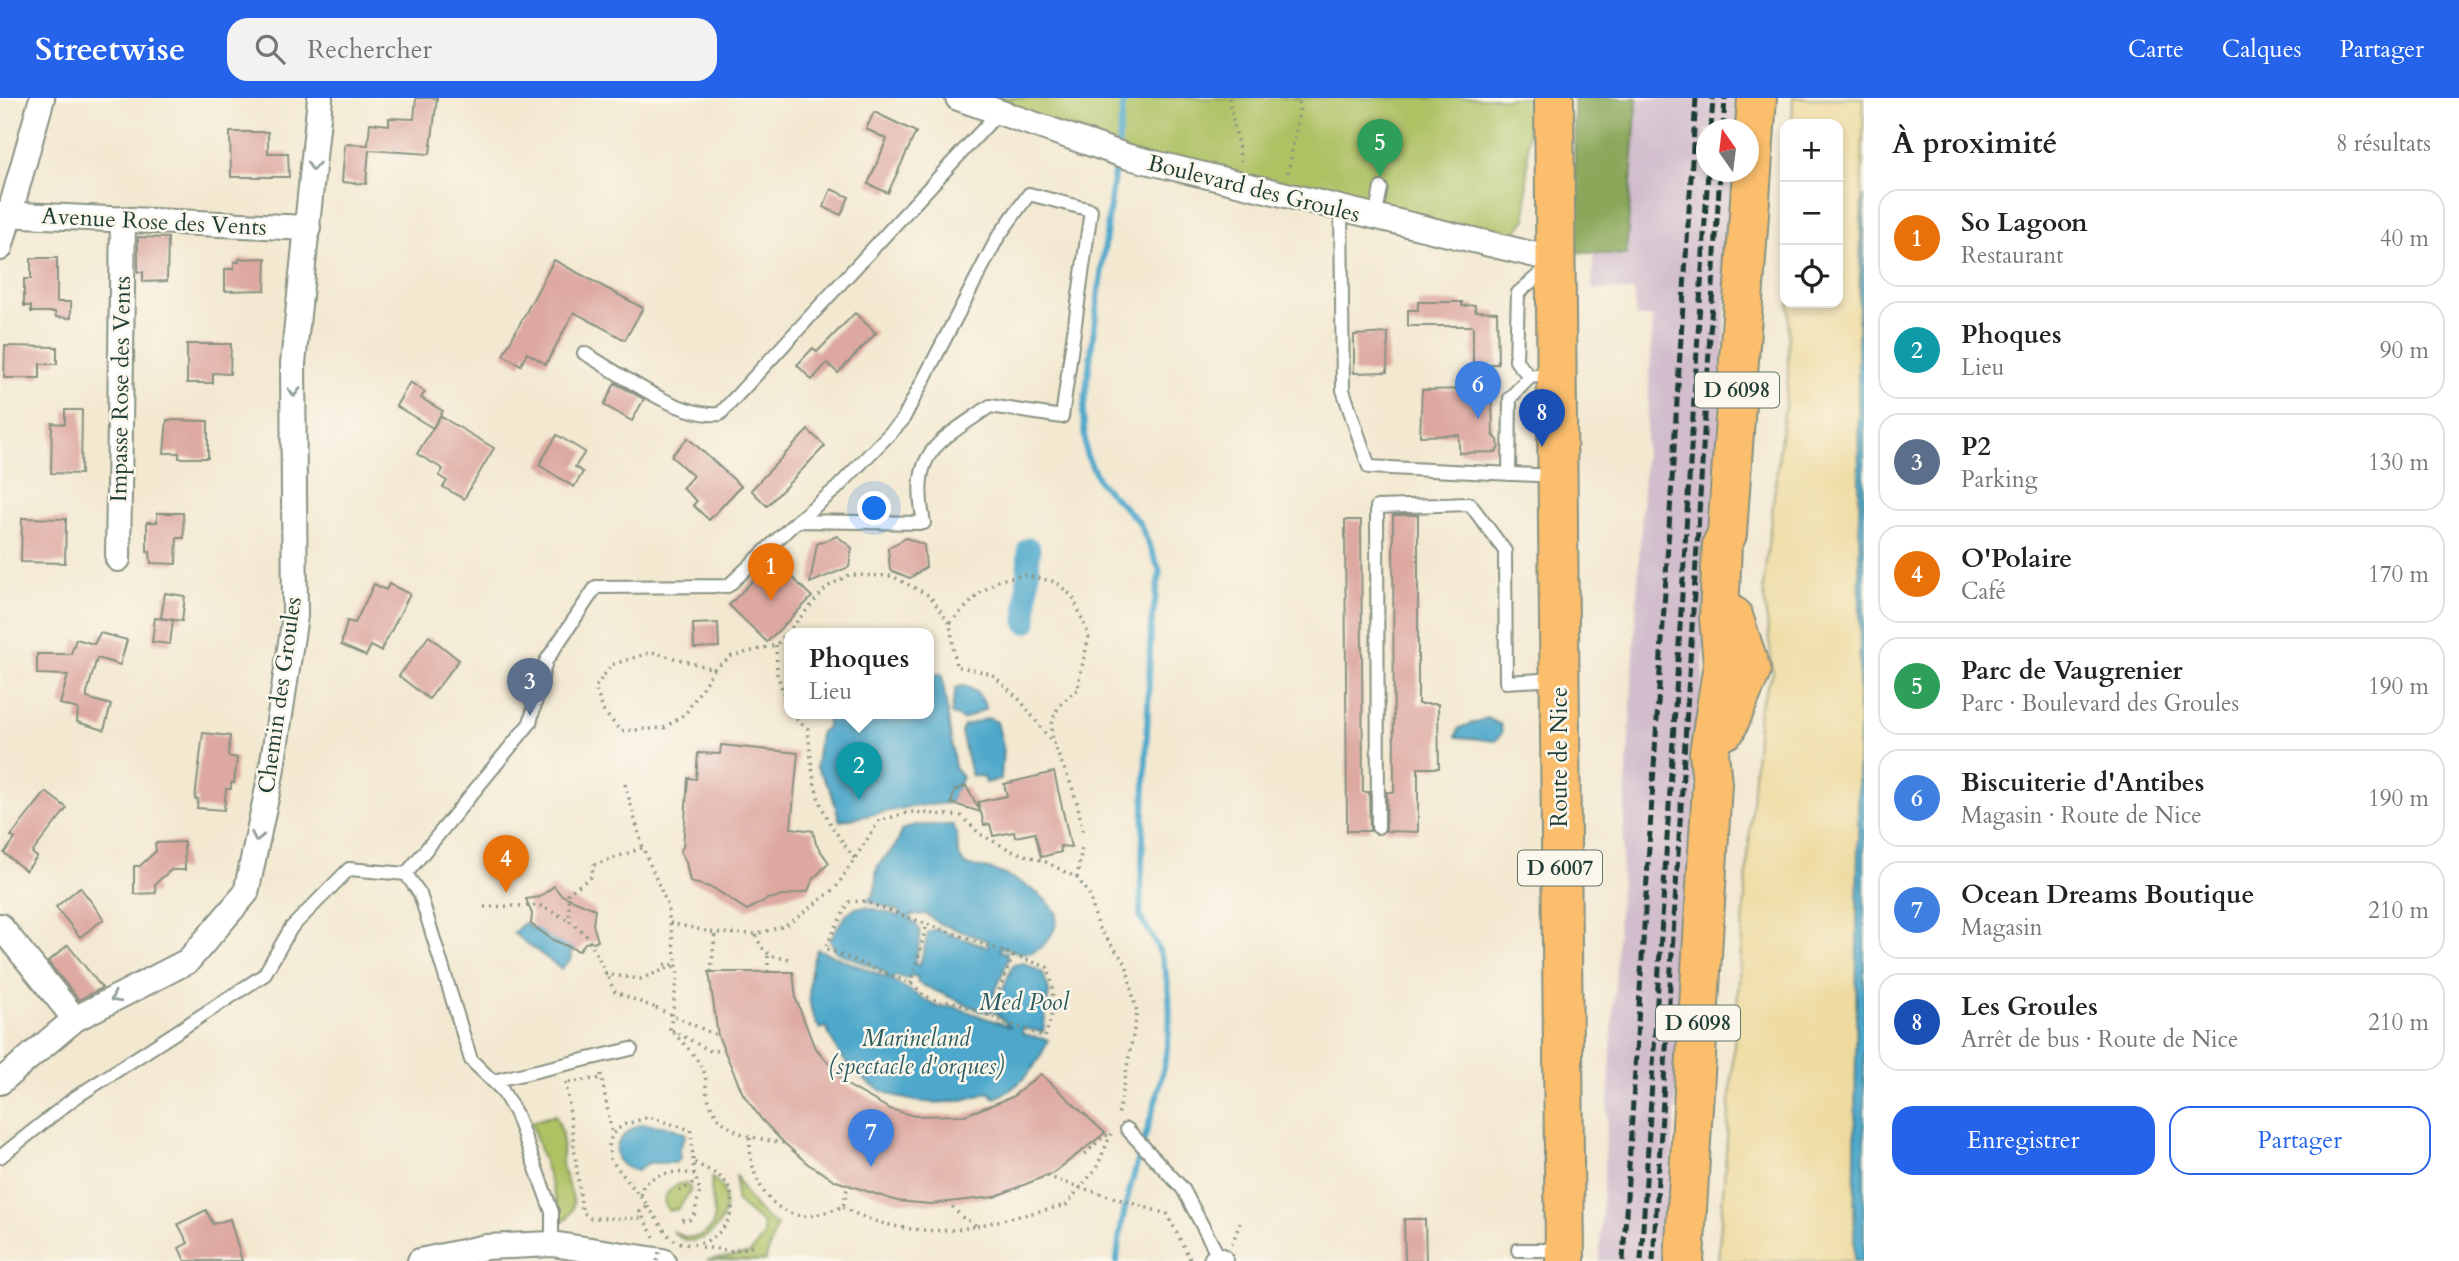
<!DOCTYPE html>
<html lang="fr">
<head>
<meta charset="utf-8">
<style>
  body { margin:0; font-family:Cardo,serif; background:#f2f2f2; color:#222 }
  .controls { position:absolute; right:21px; top:21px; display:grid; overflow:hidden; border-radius:14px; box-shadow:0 4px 10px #0003 }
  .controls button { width:63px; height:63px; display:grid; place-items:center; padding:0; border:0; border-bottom:2px solid #e0e0e0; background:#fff; color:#222; font:35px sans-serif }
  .compass { position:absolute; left:1696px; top:21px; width:63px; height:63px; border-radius:50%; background:#fff; box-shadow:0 4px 10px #0003; rotate:346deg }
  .you { position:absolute; left:875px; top:411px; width:24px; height:24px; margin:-18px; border:5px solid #fff; border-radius:50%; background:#1a73e8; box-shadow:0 0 0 10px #1a73e833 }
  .badge { display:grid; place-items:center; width:46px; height:46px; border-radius:50%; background:#2563eb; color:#fff; font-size:23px; font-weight:700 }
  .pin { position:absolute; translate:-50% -58px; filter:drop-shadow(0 2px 4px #0008) }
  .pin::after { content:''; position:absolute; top:37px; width:24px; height:21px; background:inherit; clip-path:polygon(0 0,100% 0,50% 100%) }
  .popup { position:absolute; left:784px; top:530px; width:150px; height:91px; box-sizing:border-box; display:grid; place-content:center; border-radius:14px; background:#fff; filter:drop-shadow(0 2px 5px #0005); font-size:23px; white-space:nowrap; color:#767676 }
  .popup b { font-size:26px; color:#222 }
  .popup::after { content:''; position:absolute; left:50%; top:100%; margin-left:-14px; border:14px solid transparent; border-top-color:#fff }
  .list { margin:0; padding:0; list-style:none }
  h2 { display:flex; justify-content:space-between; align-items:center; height:91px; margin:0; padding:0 28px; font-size:30px }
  h2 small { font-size:23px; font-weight:400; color:#767676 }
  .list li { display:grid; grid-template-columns:46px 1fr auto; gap:21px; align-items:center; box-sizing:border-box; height:98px; margin:0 14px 14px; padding:0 14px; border:2px solid #e0e0e0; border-radius:21px }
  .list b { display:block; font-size:26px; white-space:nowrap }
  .list p { margin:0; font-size:23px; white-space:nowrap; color:#767676 }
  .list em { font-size:23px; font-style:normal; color:#767676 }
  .actions { display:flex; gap:14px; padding:21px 28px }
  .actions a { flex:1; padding:16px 0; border:2px solid #2563eb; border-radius:21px; text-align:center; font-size:24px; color:#2563eb }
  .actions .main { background:#2563eb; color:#fff }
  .icon { flex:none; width:38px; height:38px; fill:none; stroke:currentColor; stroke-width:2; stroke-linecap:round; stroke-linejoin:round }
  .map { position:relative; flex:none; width:1864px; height:1163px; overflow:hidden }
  header { display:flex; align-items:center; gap:42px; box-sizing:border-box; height:98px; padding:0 35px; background:#2563eb; color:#fff }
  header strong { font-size:33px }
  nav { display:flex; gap:38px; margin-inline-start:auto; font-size:24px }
  .search { width:490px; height:63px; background:#f2f2f2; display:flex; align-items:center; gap:18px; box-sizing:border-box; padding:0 24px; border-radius:21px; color:#767676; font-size:26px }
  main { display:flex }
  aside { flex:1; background:#fff }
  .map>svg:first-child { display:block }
</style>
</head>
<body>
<header>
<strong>Streetwise</strong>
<div class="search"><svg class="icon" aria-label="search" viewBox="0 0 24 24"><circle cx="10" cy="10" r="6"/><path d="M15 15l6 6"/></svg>Rechercher</div>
<nav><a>Carte</a><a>Calques</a><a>Partager</a></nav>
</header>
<main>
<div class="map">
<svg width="1864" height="1163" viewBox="0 0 1864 1163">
  <rect width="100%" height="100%" fill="#fbf7ec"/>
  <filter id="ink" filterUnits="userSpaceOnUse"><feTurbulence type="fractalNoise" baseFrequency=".0143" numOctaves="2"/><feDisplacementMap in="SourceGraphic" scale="14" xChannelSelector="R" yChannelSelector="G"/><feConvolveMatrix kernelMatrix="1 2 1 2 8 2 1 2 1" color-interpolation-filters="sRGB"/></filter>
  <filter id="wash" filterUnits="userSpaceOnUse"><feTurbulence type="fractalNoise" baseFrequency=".00686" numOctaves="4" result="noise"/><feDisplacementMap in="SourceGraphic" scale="28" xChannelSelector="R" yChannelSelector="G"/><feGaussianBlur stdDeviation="1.57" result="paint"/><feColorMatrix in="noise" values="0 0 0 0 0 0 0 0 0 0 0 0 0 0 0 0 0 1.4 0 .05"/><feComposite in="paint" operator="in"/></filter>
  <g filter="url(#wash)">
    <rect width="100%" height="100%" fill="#f3e8d0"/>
    <!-- industrial -->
    <polygon fill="#d1bdcc" points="1637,0 1740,0 1738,31 1706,32 1706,74 1735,74 1666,1163 1599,1163 1653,220 1636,218 1633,193 1592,191 1594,155 1626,157"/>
    <!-- green -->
    <g fill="#aec164" stroke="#667f4c" stroke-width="2">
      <polygon points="984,0 1529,0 1526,121 1515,136 1488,136 1120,54"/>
      <path d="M555,1017C565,1037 562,1043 562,1064C562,1087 587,1104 563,1124L531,1024Z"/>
      <path d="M736,1077C745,1098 758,1116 777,1127L765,1163L706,1162L749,1156L763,1139V1126L736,1103Z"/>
      <path d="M712,1080L723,1089C724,1097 726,1104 725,1112C720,1136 690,1156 672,1132C685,1142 699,1142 711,1130C719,1114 708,1098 712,1080Z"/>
      <path d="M686,1085L691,1092L678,1111L668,1113L664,1103C667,1092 675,1086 686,1085Z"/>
    </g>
    <!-- forest -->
    <polygon fill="#8aa75a" stroke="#547247" stroke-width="2" points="1574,0 1637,0 1626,157 1576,154"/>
    <!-- sand -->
    <polygon fill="#eeda9e" stroke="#868c69" stroke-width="2" points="1793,0 1864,0 1858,241 1860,528 1854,1163 1718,1163 1759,610 1773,575 1763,489 1788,280 1789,205 1838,205 1838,26 1792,26"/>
    <!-- water -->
    <g fill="#4da8cb" stroke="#367280" stroke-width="2" fill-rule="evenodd">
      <polygon points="1864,98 1864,1163 1854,1163 1860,528 1858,241"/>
      <polygon points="929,576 942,576 955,670 962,679 951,705 914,708 840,723 831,693 816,668 820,635 827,629 828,616 929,616"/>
      <path d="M962,588C973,589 984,599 985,611L963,622L951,616L956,590Z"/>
      <polygon points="988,620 997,624 1003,648 1001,681 986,685 984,679 971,677 961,634 964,628"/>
      <polygon points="1487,620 1501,627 1502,635 1496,643 1456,639 1459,630"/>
      <path d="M914,727H953C961,739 953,752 964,766C974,771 982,768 992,772C1012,779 1048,796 1057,817C1057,834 1042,857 1022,855C1015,854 1007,850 1001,849L1000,853L1007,855L1008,862L993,899L999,901L1013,867L1024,865L1043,875L1049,893L1043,934L1021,930L1023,936L1048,942C1038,968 1020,989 995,1000L989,994C924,1020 851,998 826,929L820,931C804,910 808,874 817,851L888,880L885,874L835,853L830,842C854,799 858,806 899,818L900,814L867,802C880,794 874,783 877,771C880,758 897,756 901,733ZM926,816L938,825L988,843V849L935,831L928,835L920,867L914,866C918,851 927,830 910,822L912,817ZM911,877L917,879L918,885L981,913H993L1011,929L952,908L938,909L890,881L897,878L908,881Z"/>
      <polygon points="525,824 532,831 540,827 577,849 571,855 572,860 561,871 513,835"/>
      <path d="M642,1026L670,1029L686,1036L680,1050V1061L675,1065H648L637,1073C602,1065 616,1035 642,1026Z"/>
    </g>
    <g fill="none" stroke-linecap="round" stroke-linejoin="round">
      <!-- stream -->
      <g stroke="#4da8cb" stroke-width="6">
        <polyline points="1118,49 1124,0"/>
        <path d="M1116,60L1083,317L1086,356L1100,385L1139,424L1160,473L1151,528L1140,819C1148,832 1158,846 1162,861C1193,958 1122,1066 1117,1163"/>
      </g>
      <!-- canal -->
      <polyline stroke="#4da8cb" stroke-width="23" points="1026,524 1029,451"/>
    </g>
    <g id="blocks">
      <!-- building -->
      <g fill="#dda8a0">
        <polygon points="416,0 437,0 430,56 369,52 366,86 342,84 345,46 368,47 370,25 389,27 389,20 414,21"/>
        <polygon points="874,14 916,34 888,95 868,86 887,41 866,31"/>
        <polygon points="230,34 268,34 268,55 288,55 289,79 231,79"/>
        <polygon points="831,91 849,99 841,117 823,109"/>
        <polygon points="138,139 168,140 167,183 143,184 143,174 138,174"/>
        <polygon points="31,160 57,160 57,204 71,204 71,220 56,219 55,214 31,214 31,208 24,208 24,181 31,181"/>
        <polygon points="266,160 265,192 225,193 225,171 234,171 234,164 239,164 239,161"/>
        <polygon points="554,162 643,210 625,242 574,214 546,266 527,255 521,267 503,257"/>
        <polygon points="1418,204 1462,204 1462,208 1475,207 1475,213 1497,214 1498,266 1491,266 1493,337 1498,342 1499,349 1496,354 1459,355 1459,337 1420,338 1422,292 1473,291 1473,228 1408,228 1408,212 1418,212"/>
        <polygon points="855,215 876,235 838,275 827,265 812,282 797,267 813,250 817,254"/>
        <polygon points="1388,235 1387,274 1354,275 1354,237"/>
        <polygon points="187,246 231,246 230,276 213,275 213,285 187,285"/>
        <polygon points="5,248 57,249 57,266 40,266 40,280 4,280"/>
        <polygon points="410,284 425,294 421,300 443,313 433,330 396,308"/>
        <polygon points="615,285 644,301 632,323 604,307"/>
        <polygon points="65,312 82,312 81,376 51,375 52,325 65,326"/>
        <polygon points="440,318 494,350 464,401 443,389 447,383 439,378 443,371 417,356"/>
        <polygon points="167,322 208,323 208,360 179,360 179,355 164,355"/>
        <polygon points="808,332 825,348 767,408 751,392"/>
        <polygon points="557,337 585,354 575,369 583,374 574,389 539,367"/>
        <polygon points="688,340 741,388 709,422 693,407 697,403 682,390 693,378 671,358"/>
        <polygon points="157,415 183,415 184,440 177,440 176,466 151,465 150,454 147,454 147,424 157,424"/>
        <polygon points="1393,417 1418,417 1418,606 1438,606 1439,670 1418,670 1418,734 1386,733 1387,694 1394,694"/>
        <polygon points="22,420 66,421 65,465 21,464"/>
        <polygon points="1345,422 1361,422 1363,694 1369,694 1370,733 1347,733"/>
        <polygon points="837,438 852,450 849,469 810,485 817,446"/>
        <polygon points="906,440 924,447 926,469 910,480 890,472 888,450"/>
        <polygon points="774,461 812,499 767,544 729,507"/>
        <polygon points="374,486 386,492 389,486 410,496 381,553 371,548 366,558 341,547 347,523 355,525"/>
        <polygon points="165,495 185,498 182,523 161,520"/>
        <polygon points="155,520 173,522 170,546 152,544"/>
        <polygon points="718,525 719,549 694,550 693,526"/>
        <polygon points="100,535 127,542 120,567 97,560 87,595 87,600 111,607 104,632 77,624 78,611 60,606 68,577 37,576 37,556 71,556 76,541 94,546"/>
        <polygon points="429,538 459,562 429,601 399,578"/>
        <polygon points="203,635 230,638 228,658 237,660 234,685 231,685 231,691 226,691 224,712 197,710 198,701 195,701"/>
        <polygon points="721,647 798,655 791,730 813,733 816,746 829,765 813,781 808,793 767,801 747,812 713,790 690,784 686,764 680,753 683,749 688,680 696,681 698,655 720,656"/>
        <polygon points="1054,674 1071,749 1060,748 1061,754 1041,759 1035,735 1015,739 1014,734 993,738 990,726 984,727 981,714 951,705 955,692 966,688 980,713 978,704 1007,698 1004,686"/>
        <polygon points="46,694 67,710 32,755 37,759 26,773 4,755 15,741 11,738"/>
        <polygon points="184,744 185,772 171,772 155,786 156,795 134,796 134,768 140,768 156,753 155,745"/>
        <polygon points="554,788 561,797 595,811 593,827 598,843 585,845 579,853 553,842 531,826 532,816 526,801 540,799"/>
        <polygon points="80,789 104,821 80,839 56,809"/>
        <polygon points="68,847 102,890 79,902 48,864"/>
        <polygon points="709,874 793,874 796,901 814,948 847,987 890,1011 915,1018 965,1017 1012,999 1041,976 1105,1035 1053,1075 994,1099 930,1106 897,1103 836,1083 808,1066 784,1045 762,1022 743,996 718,938"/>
        <polygon points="206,1112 213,1126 230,1121 242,1163 185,1163 179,1150 188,1145 178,1126"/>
        <polygon points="1404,1121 1425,1121 1426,1163 1405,1163"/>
      </g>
    </g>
  </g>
  <g filter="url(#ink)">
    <use href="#blocks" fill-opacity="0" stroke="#899282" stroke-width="2"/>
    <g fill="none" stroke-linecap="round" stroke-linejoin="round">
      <!-- lane casing -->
      <g stroke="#899282" stroke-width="16">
        <g id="lane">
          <polyline points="1341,112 1343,292 1369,369 1555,378"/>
          <polyline points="1375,119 1381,90"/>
          <path d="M584,255C621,276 678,320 720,316L999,14"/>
          <polyline points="1530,279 1516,263 1518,195 1548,169"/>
          <polyline points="1509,376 1510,300 1530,279 1537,278"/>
          <polyline points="1378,729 1377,409 1470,406 1505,453 1506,584 1557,581"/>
          <path d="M406,776L530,625L546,563L596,489L728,488L797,423L836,391L902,323L998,139L1029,96L1091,112L1062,319L990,308C937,346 910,352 924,425L797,423"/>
          <polyline points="493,983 631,951"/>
          <polyline points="1127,1031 1183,1091 1221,1163"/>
          <polyline points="0,1059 73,1001 264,877 291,830 349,771 406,776 420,796 471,962 502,992 516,1016 552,1114 552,1146"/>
          <polyline points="1518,1152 1561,1152"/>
        </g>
      </g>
      <!-- street casing -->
      <g stroke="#899282" stroke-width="28">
        <g id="street">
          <polyline points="958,0 1129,59 1556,162"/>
          <polyline points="0,116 308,130"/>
          <polyline points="0,150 42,0"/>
          <polyline points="118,461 123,121"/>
          <polyline points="0,828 75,921"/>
          <polyline points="0,984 75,921 188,863 246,795 271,676 295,518 293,266 320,0"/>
          <polyline points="420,1163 486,1149 552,1146 663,1163"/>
          <polyline points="1216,1163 1220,1162"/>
        </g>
      </g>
      <!-- primary casing -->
      <g stroke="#899282" stroke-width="42">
        <g id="primary">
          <polyline points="1554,0 1565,1163"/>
          <polyline points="1726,631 1751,573 1733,518"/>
          <polyline points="1684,1163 1712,686 1709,655 1723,566 1719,519 1722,446 1727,436 1757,0"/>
        </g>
      </g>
      <!-- path -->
      <g stroke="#899282" stroke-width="3.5" stroke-dasharray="2 5" stroke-linecap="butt">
        <polyline points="1229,0 1241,63"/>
        <polyline points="1288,75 1300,9 1298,0"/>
        <path d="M950,525L980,495L999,482L1024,477L1056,484L1073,499L1089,538L1078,586L1080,590C1029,624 1060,653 1074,695C1079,708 1080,723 1083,737"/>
        <polyline points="776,547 777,576 789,611"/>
        <polyline points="714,571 686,615 664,630 621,633 604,614 595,590 611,567 652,554 714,571 732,558 776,547 827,489 849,477 892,478 930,498 950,526 956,568 992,576 1021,603 1050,642"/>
        <path d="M791,616L808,631C814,696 815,708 855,761"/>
        <path d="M625,686L643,750L667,806L678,875L670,931C681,943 698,959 704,974C707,981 705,989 707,996C717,1035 750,1040 784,1045"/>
        <polyline points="642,750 594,767 591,779 568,795 570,823 588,839 615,894 656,910"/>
        <polyline points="1077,780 1082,749"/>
        <polyline points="484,809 539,807 570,823"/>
        <polyline points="670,825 715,835 756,836 785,828 835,791 879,723 910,714 961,718 980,736 1012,753 1044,763 1077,780 1089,795 1098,829 1126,866 1137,915 1118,1019"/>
        <path d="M756,837C764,858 772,860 793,861"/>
        <polyline points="664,866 675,867"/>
        <polyline points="711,874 715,835"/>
        <polyline points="768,874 768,857"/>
        <polyline points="605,876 640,881 677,867"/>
        <path d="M911,886L927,826L1047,869C1056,890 1053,917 1045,939L951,903L942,905L923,897L914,887L825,850L849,804L863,803L927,826"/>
        <polyline points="988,918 1014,856"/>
        <polyline points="672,932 712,954 722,951"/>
        <polyline points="601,976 612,1036"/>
        <polyline points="566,984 582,1113 590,1120 643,1120"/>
        <polyline points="569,984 602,980"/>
        <path d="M750,1040C748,1074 766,1116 805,1118C817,1118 831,1112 843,1109L848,1087"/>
        <polyline points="1085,1056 1104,1038 1110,1037"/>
        <polyline points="1047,1078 1066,1085"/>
        <polyline points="679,1093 698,1083"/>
        <path d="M641,1097L643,1088C657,1073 675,1073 694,1076L700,1092L694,1117L689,1122H678"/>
        <path d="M648,1108C655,1118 662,1131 671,1140C704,1163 749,1119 726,1085C720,1076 703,1070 694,1064"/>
        <path d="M843,1109C880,1131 935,1138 977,1128L962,1119L949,1105"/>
        <polyline points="977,1128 1066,1107 1096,1071 1111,1036"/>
        <polyline points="654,1139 640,1114 648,1108 610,1061 609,1048 612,1036 623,1027 649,1019 691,1032 694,1076"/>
        <polyline points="1232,1146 1240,1125"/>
        <polyline points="702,1149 732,1153 753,1148"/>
      </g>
      <!-- lane -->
      <use href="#lane" stroke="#fff" stroke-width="12"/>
      <!-- street -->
      <use href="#street" stroke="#fff" stroke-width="24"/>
      <!-- primary -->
      <use href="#primary" stroke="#fabe6d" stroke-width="38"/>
      <!-- rail -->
      <g stroke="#1f3d34" stroke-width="5" stroke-dasharray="10 5" stroke-linecap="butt">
        <polyline points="1711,32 1713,0"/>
        <polyline points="1723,32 1725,0"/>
        <polyline points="1623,1163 1696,0"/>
        <polyline points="1641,1163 1708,74"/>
        <polyline points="1653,1163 1720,74"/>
      </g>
      <!-- path-bridge -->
      <g stroke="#899282" stroke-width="3.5" stroke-dasharray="2 5" stroke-linecap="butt">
        <polyline points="656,910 718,938"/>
        <polyline points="1066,1085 1167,1116 1191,1163"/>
        <polyline points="657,1163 660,1150"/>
      </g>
    </g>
    <!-- one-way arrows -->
    <defs><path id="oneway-chevron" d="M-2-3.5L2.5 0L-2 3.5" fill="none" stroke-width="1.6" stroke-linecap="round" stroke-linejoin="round" transform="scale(1.75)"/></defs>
    <g stroke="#8f9e9a">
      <use href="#oneway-chevron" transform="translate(313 68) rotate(95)"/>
      <use href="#oneway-chevron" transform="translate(294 294) rotate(90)"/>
      <use href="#oneway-chevron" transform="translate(257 739) rotate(102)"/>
      <use href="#oneway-chevron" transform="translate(115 900) rotate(152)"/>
    </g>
  </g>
  <g text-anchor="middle" stroke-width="5" stroke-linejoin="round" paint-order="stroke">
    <!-- shield labels -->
    <g fill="#fbf7ec" stroke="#61756b" stroke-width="2">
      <rect x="1695" y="274.5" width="84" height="35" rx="5"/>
      <rect x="1518" y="752.5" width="84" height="35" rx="5"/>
      <rect x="1656" y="907.5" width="84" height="35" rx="5"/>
    </g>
    <g font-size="21" font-weight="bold" fill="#1f3d34">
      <text x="1737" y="299">D 6098</text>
      <text x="1560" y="777">D 6007</text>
      <text x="1698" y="932">D 6098</text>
    </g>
    <!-- street labels -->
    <g font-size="23" fill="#1f3d34" stroke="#fbf7ec">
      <text transform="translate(1254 90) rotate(14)" y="8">Boulevard des Groules</text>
      <text transform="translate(154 123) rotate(3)" y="8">Avenue Rose des Vents</text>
      <text transform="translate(120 291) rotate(-89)" y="8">Impasse Rose des Vents</text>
      <text transform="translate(279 597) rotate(-82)" y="8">Chemin des Groules</text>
      <text transform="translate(1559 659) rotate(-90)" y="8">Route de Nice</text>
    </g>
    <!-- water labels -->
    <g font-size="24" font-style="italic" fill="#2d5d61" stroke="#fbf7ec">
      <text x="1024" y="912">Med Pool</text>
      <text x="916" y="948">Marineland<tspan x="916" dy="28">(spectacle d'orques)</tspan></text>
    </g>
  </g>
</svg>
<div class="controls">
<button>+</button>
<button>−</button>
<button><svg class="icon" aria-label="locate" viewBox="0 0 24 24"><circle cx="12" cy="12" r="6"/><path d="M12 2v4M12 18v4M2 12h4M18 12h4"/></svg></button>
</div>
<svg class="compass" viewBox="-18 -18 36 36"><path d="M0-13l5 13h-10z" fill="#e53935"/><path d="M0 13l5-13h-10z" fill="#767676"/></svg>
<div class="you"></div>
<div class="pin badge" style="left:771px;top:503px;background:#e8710a">1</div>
<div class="pin badge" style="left:859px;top:702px;background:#0f9aa8">2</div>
<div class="popup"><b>Phoques</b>Lieu</div>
<div class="pin badge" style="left:530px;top:618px;background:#5c6f8a">3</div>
<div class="pin badge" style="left:506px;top:795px;background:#e8710a">4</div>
<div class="pin badge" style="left:1380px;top:79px;background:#2e9e5b">5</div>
<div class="pin badge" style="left:1478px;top:321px;background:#3f7fe0">6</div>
<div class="pin badge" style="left:871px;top:1069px;background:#3f7fe0">7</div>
<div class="pin badge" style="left:1542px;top:349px;background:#1a4fb4">8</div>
</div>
<aside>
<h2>À proximité<small>8 résultats</small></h2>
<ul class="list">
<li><span class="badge" style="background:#e8710a">1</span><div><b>So Lagoon</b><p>Restaurant</p></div><em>40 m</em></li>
<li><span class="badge" style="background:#0f9aa8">2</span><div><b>Phoques</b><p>Lieu</p></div><em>90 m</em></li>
<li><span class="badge" style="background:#5c6f8a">3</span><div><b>P2</b><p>Parking</p></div><em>130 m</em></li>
<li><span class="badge" style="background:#e8710a">4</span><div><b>O'Polaire</b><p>Café</p></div><em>170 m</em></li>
<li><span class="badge" style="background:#2e9e5b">5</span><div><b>Parc de Vaugrenier</b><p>Parc · Boulevard des Groules</p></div><em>190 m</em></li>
<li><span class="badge" style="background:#3f7fe0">6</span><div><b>Biscuiterie d'Antibes</b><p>Magasin · Route de Nice</p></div><em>190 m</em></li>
<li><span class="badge" style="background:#3f7fe0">7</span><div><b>Ocean Dreams Boutique</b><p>Magasin</p></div><em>210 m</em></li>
<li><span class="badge" style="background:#1a4fb4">8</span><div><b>Les Groules</b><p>Arrêt de bus · Route de Nice</p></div><em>210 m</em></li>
</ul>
<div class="actions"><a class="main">Enregistrer</a><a>Partager</a></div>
</aside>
</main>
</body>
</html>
